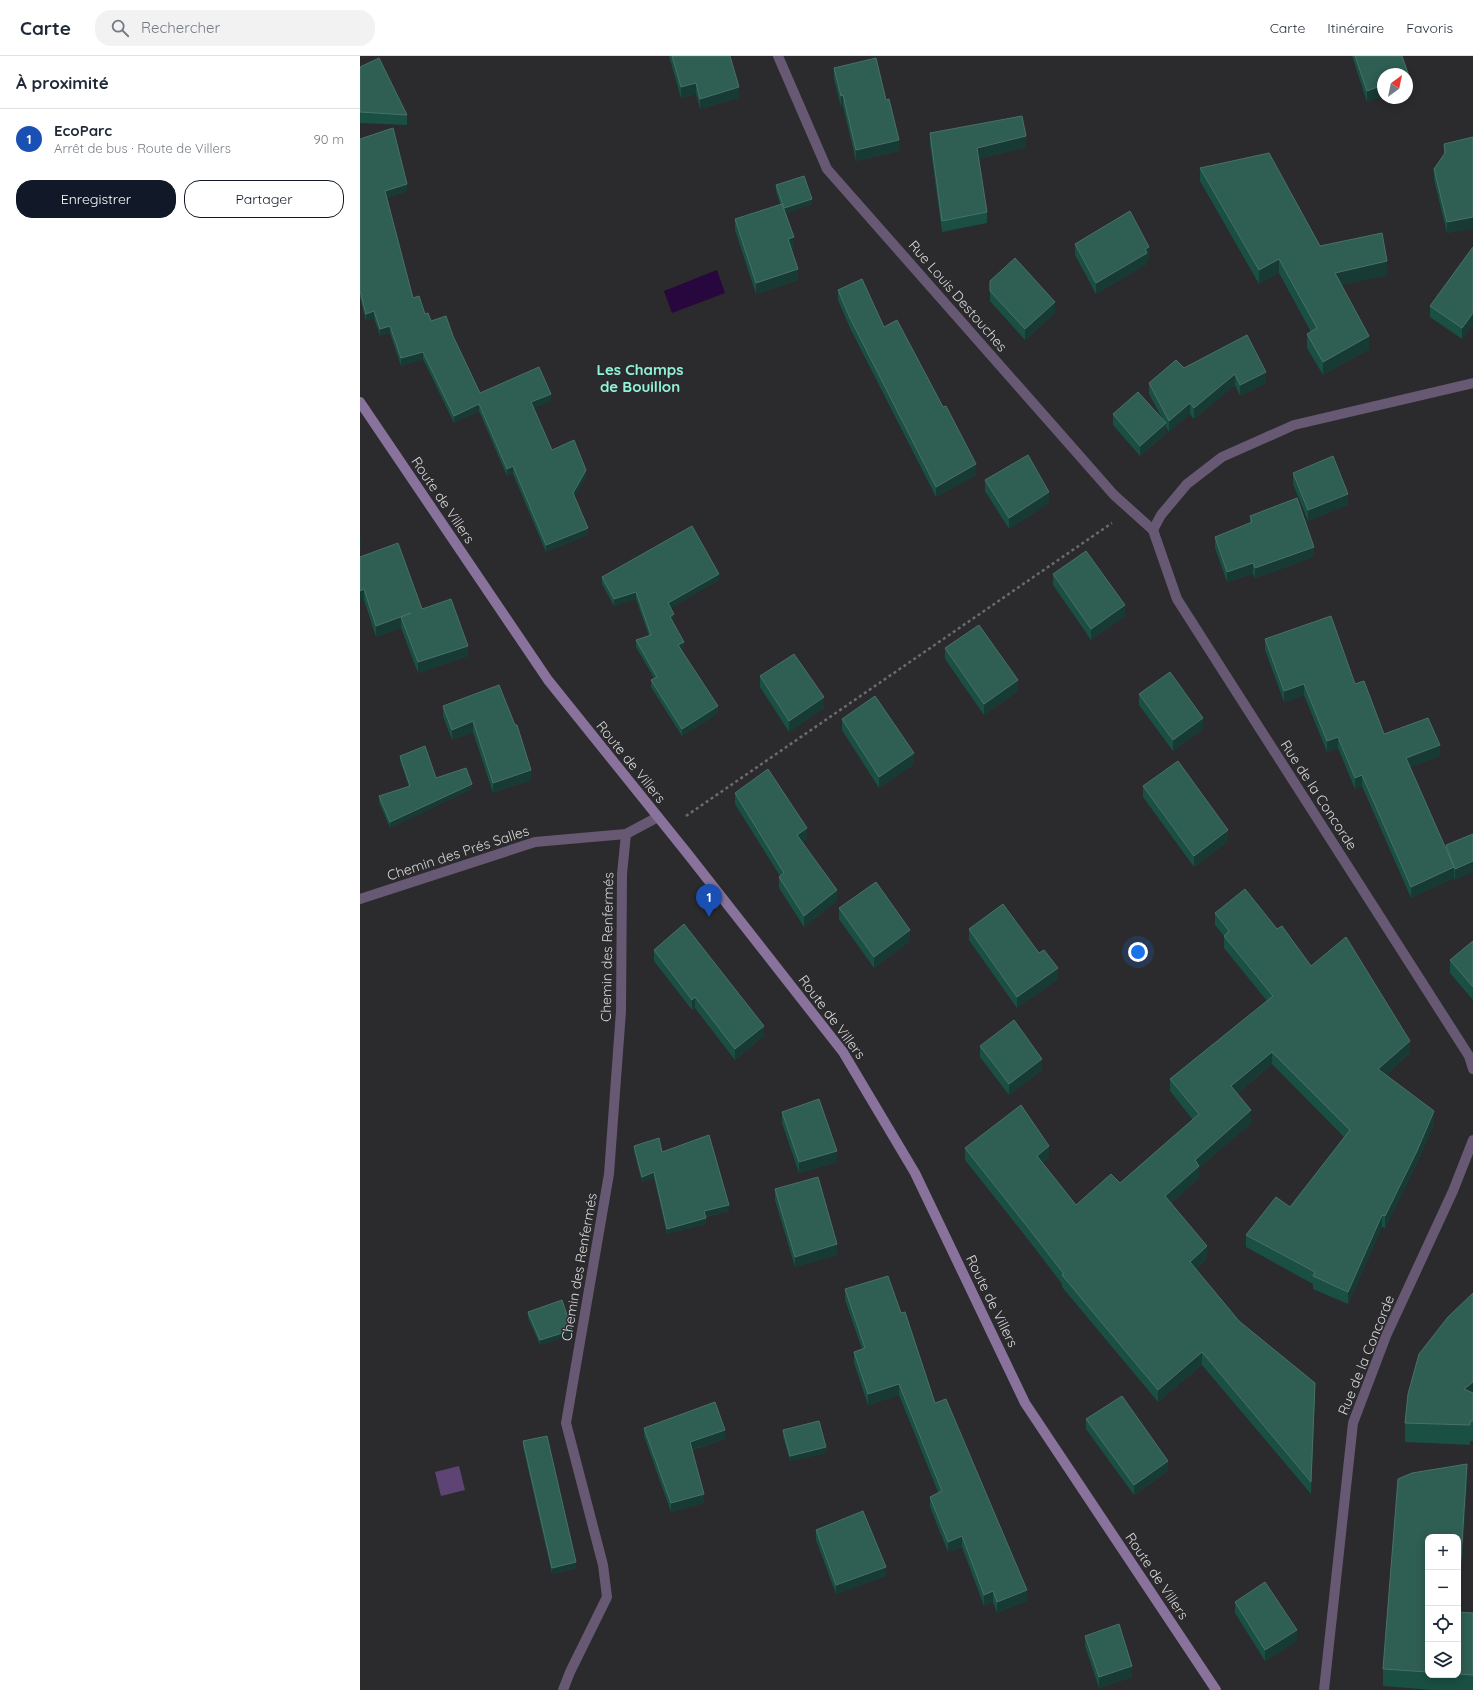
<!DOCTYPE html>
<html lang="fr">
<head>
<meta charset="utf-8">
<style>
  body { margin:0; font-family:Quicksand,sans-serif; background:#f2f2f3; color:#1f2937 }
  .controls { position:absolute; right:12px; bottom:12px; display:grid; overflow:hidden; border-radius:8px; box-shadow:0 2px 10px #0003 }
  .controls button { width:36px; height:36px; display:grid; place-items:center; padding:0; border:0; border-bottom:1px solid #e0e1e3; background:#fff; color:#1f2937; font:20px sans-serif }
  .compass { position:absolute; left:1017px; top:12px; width:36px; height:36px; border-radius:50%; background:#fff; box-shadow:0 2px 10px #0003; rotate:33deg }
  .you { position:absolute; left:778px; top:896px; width:14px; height:14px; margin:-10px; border:3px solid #fff; border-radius:50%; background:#1a73e8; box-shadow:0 0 0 6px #1a73e833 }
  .badge { display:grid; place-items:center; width:26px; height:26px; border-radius:50%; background:#111827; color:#fff; font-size:13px; font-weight:700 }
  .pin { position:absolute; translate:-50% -33px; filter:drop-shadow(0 1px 2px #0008) }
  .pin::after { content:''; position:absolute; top:21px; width:14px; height:12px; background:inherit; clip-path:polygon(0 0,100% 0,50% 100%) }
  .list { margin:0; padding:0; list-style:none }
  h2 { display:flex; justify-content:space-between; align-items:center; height:52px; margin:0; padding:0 16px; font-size:17px }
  h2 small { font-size:13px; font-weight:400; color:#747a83 }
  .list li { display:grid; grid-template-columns:26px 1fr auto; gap:12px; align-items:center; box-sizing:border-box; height:60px; padding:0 16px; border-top:1px solid #e0e1e3 }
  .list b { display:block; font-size:15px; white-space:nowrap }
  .list p { margin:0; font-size:13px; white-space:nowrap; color:#747a83 }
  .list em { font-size:13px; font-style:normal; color:#747a83 }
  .actions { display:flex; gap:8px; padding:12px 16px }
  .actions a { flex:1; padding:9px 0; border:1px solid #111827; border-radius:16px; text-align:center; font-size:14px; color:#111827 }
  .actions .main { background:#111827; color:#fff }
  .icon { flex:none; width:22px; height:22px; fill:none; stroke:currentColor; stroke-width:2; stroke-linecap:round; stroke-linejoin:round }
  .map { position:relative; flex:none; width:1113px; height:1634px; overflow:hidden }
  header { display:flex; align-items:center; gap:24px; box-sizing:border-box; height:56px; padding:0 20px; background:#fff; border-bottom:1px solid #e0e1e3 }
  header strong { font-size:19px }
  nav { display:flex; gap:22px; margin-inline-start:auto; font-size:14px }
  .search { width:280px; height:36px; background:#f2f2f3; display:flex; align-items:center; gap:10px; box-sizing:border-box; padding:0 14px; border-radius:16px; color:#747a83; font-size:15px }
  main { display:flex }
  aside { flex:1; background:#fff }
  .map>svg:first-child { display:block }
</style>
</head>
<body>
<header>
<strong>Carte</strong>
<div class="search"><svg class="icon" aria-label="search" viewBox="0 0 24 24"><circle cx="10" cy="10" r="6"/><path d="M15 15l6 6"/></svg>Rechercher</div>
<nav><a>Carte</a><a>Itinéraire</a><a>Favoris</a></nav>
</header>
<main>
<aside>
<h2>À proximité<small></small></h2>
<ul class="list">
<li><span class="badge" style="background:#1a4fb4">1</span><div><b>EcoParc</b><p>Arrêt de bus · Route de Villers</p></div><em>90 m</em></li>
</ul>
<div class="actions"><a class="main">Enregistrer</a><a>Partager</a></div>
</aside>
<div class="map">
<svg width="1113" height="1634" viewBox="0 0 1113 1634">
  <rect width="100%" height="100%" fill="#2b2a2d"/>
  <!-- green -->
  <polygon fill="#5e4474" points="99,1410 105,1434 81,1440 75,1416"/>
  <!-- water -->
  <polygon fill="#28063e" points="357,214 365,237 312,257 304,235"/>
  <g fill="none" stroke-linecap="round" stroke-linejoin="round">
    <!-- path -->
    <polyline stroke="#6c6b6d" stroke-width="2.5" stroke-dasharray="3 3" stroke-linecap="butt" points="326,760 752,467"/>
    <!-- service -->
    <g stroke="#675974" stroke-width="10">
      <polyline points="0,843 175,786 266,778 298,761"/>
      <polyline points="203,1634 210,1616 247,1541 243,1509 206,1367 249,1118 261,955 262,818 266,778"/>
    </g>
    <!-- minor -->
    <g stroke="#675974" stroke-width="10">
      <polyline points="418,0 467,113 754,439 793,474 817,543 1109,1000 1113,1013"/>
      <polyline points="793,474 801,459 827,428 862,401 934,369 1113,327"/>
      <polyline points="964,1634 993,1367 1026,1280 1093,1135 1113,1084"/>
    </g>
    <!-- secondary -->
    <polyline stroke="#89739d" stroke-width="10" points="0,346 188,624 327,797 483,996 555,1117 665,1347 856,1634"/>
  </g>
  <!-- wall -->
  <g fill="#1a4f43" fill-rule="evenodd">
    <polygon points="309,0 370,0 379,42 340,53 336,38 321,42"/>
    <polygon points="992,0 1042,0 1049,20 1049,31 1047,31 1047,18 1023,18 1023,40 1007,46"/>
    <polygon points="0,11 47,59 47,69 0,67"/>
    <polygon points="474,12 539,95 496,105 483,50 481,51 474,23"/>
    <polygon points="570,77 666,91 618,103 627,156 627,167 582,176 570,88"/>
    <polygon points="1113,81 1113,172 1087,177 1074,124 1074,113 1084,99 1084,88"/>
    <polygon points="0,83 47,135 26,142 53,242 71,265 93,280 120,337 191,345 174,352 192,394 226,421 214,441 228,479 186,496 153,418 147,420 119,355 94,367 63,303 41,310 30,277 20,280 14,262 6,265 0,242"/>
    <polygon points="840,112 960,190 1027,219 981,229 1009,293 963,319 947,292 947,278 951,276 919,217 899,228 840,125"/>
    <polygon points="416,129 452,148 426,157 434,192 431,193 438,224 396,238 375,174 375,163 420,148 416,135"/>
    <polygon points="715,188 789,202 787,203 787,208 736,238 715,199"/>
    <polygon points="1113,191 1113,268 1102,283 1070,261 1070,250"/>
    <polygon points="630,225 695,257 665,284 630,245"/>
    <polygon points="478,234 524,271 616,419 576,441 490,272 478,244"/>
    <polygon points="887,279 906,327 880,340 875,329 834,363 830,358 809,376 806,371 806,378 780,400 753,369 753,358 802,362 789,338 789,327 824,312"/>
    <polygon points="933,417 988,449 948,465 933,428"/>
    <polygon points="625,424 689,447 649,473 625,435"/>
    <polygon points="890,460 954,501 895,522 893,518 867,526 855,492 855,481 890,467"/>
    <polygon points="0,501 62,553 108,600 58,617 41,572 16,581 4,544"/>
    <polygon points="693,518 765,560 731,584 693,529"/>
    <polygon points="242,521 359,524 311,552 314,565 313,566 324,592 321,594 358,657 322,680 291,631 291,624 294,622 276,591 276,584 289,580 276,543 254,550 242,528"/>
    <polygon points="905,583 995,628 1024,678 1080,700 1050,711 1086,793 1086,789 1113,778 1095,824 1094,821 1094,822 1051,842 1002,730 995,733 978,692 967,696 944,639 924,646 905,594"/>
    <polygon points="585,592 658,635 624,659 585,603"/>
    <polygon points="400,620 464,652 429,676 400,631"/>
    <polygon points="779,638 843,673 813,695 779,649"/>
    <polygon points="83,650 155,669 171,724 133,737 113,676 92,684 83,660"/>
    <polygon points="482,663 554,708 519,732 482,674"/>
    <polygon points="40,700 76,722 112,733 30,772 19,746 19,740 49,731 40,705"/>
    <polygon points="783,730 868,785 834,811 783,741"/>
    <polygon points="375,737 447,783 442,786 477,845 444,871 419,832 419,821 420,820 375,748"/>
    <polygon points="479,852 550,885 514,912 479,863"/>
    <polygon points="855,857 917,873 951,910 1050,997 1026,1019 1074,1067 1057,1107 1025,1172 1022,1171 988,1248 953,1233 953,1228 886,1191 886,1179 930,1151 984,1081 912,1008 877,1038 891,1067 839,1112 839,1122 811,1147 847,1202 836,1213 879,1265 955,1339 951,1438 842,1309 798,1346 702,1231 702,1228 670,1186 605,1104 605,1092 689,1102 683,1107 716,1149 760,1127 833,1064 810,1035 810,1023 907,945 864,892 864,880 855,869"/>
    <polygon points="609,873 679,897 698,923 657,952 609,884"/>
    <polygon points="1113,885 1113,944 1090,917 1090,904"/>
    <polygon points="294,894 404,980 375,1004 335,952 332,954 294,905"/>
    <polygon points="620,990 682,1014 649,1039 620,1001"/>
    <polygon points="422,1056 477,1106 439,1117 422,1067"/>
    <polygon points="274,1090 302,1096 369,1155 346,1161 346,1168 307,1178 294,1122 282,1126 274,1096"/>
    <polygon points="415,1133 477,1199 435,1211 415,1144"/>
    <polygon points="485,1233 541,1257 575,1347 667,1545 637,1557 633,1546 624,1550 602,1491 588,1496 570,1451 570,1441 578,1436 539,1339 508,1349 494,1307 494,1296 502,1293 485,1244"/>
    <polygon points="1113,1237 1113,1385 1110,1385 1110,1389 1045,1386 1045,1367"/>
    <polygon points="168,1256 212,1279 180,1289 168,1262"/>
    <polygon points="726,1363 808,1415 774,1439 726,1373"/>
    <polygon points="284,1372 365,1383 332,1394 344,1447 311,1456 284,1380"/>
    <polygon points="423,1374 466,1397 430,1405 423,1380"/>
    <polygon points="163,1385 216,1512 192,1518 163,1391"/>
    <path d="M1107,1408V1425L1099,1556L1113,1557V1634H1073L1023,1630V1613L1038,1423L1052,1417ZM1068,1481H1098V1619H1068Z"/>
    <polygon points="456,1474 526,1520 476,1538 456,1484"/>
    <polygon points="875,1546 937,1585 905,1605 875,1557"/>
    <polygon points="725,1580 772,1621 739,1632 725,1590"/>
  </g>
  <!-- shaded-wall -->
  <g fill="#183a34">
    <rect x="1047" y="20" width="2" height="11"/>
    <polygon points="336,27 336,38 321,42 321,31"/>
    <polygon points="1023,29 1023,40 1007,46 1007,35"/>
    <polygon points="379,31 379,42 340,53 340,43"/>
    <polygon points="483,39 483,50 481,51 481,40"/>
    <polygon points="666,80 666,91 617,103 617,92"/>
    <polygon points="539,84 539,95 496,105 496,94"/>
    <polygon points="47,128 47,135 25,142 25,135"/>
    <polygon points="452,143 452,148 424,158 424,153"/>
    <polygon points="1113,161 1113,172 1087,177 1087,166"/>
    <polygon points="434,181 434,192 428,194 428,183"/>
    <polygon points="789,191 789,202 787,203 787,208 736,238 736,227"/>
    <polygon points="919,203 919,217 899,228 899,214"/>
    <polygon points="1027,205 1027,219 975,231 975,217"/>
    <polygon points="438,213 438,224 396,238 396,227"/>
    <polygon points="695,246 695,257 665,284 665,273"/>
    <polygon points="14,255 14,262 6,265 6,258"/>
    <polygon points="1113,257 1113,268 1102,283 1102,272"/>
    <polygon points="30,270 30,277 20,280 20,273"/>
    <polygon points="1009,280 1009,293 963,319 963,306"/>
    <polygon points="63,296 63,303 41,310 41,302"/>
    <polygon points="906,316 906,327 880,340 880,329"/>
    <polygon points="875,318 875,329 834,363 834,352"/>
    <polygon points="191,338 191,345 171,354 171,346"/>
    <polygon points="830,347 830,358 809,376 809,365"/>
    <polygon points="119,348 119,355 94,367 94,360"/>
    <polygon points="806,367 806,378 780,400 780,390"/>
    <polygon points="616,408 616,419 576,441 576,431"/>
    <polygon points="153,410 153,418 147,420 147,413"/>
    <polygon points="226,414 226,421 213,444 213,437"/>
    <polygon points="689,436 689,447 649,473 649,462"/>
    <polygon points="988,438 988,449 948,465 948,454"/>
    <polygon points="228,472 228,479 186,496 186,489"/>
    <rect x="0" y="483" width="1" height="11"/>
    <polygon points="954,491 954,501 895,522 895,512"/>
    <polygon points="893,507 893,518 867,526 867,516"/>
    <polygon points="359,518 359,524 308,554 308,547"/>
    <polygon points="4,533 4,544 0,546 0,535"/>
    <polygon points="276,536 276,543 254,550 254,543"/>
    <polygon points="765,549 765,560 731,584 731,573"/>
    <polygon points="314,558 314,565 310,568 310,561"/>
    <polygon points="41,561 41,572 16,581 16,570"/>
    <polygon points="324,586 324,592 318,596 318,589"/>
    <polygon points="108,590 108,600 58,617 58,606"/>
    <polygon points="658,624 658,635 624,659 624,648"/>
    <polygon points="944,628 944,639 924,646 924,635"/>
    <polygon points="464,641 464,652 429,676 429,665"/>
    <polygon points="358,650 358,657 322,680 322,673"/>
    <polygon points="843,662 843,673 813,695 813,684"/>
    <polygon points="113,665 113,676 92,684 92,674"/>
    <polygon points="978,681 978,692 967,696 967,685"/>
    <polygon points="1080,689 1080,700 1046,713 1046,702"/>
    <polygon points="554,697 554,708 519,732 519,721"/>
    <polygon points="171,714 171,724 133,737 133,727"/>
    <polygon points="1002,719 1002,730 995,733 995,722"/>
    <polygon points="112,728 112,733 30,772 30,766"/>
    <polygon points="447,772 447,783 437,789 437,779"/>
    <polygon points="868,774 868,785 834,811 834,800"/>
    <polygon points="1113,805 1113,816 1095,824 1095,813"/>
    <polygon points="1094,811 1094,822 1051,842 1051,831"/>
    <polygon points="477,834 477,845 444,871 444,860"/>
    <polygon points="550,874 550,885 514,912 514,901"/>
    <polygon points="698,912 698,923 657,952 657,941"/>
    <polygon points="335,941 335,952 332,954 332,944"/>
    <polygon points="404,970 404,980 375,1004 375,993"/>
    <polygon points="1050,985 1050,997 1018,1026 1018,1013"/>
    <polygon points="912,996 912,1008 871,1043 871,1030"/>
    <polygon points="682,1003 682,1014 649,1039 649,1028"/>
    <polygon points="891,1054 891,1067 839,1112 839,1122 805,1152 805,1140 835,1104"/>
    <polygon points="1074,1055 1074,1067 1057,1107 1025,1172 1025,1160"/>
    <polygon points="689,1090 689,1102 677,1112 677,1100"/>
    <polygon points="477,1095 477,1106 439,1117 439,1106"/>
    <polygon points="294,1116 294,1122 282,1126 282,1121"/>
    <polygon points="369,1149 369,1155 344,1161 344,1155"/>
    <polygon points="1022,1159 1022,1171 988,1248 988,1236"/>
    <polygon points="346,1162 346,1168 307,1178 307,1173"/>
    <polygon points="477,1188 477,1199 435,1211 435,1201"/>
    <polygon points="847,1190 847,1202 830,1218 830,1206"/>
    <polygon points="212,1274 212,1279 180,1289 180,1284"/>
    <polygon points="842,1296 842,1309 798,1346 798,1334"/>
    <polygon points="1113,1326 1113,1346 1104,1333"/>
    <polygon points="955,1327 955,1339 951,1438 951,1426"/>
    <polygon points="539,1328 539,1339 508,1349 508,1338"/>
    <polygon points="365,1374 365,1383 330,1394 330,1386"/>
    <polygon points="466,1391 466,1397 430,1405 430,1400"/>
    <polygon points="808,1405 808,1415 774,1439 774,1429"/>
    <polygon points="1107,1408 1107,1425 1098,1568 1098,1550"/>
    <polygon points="344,1438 344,1447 311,1456 311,1447"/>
    <polygon points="602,1480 602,1491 588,1496 588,1486"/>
    <polygon points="216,1506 216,1512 192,1518 192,1512"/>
    <polygon points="526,1511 526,1520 476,1538 476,1529"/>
    <polygon points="667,1534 667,1545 637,1557 637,1546"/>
    <polygon points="633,1535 633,1546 624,1550 624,1539"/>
    <polygon points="937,1574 937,1585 905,1605 905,1594"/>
    <polygon points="772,1610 772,1621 739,1632 739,1621"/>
  </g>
  <!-- building -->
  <g fill="#2f5e53" stroke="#497168">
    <polygon points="312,0 370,0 379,31 340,43 336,27 321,31"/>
    <polygon points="995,0 1042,0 1049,20 1047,20 1047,18 1023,18 1023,29 1007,35"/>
    <polygon points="19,2 47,59 0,56 0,11"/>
    <polygon points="516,2 526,44 529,43 539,84 496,94 483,39 481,40 474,12"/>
    <polygon points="662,60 666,80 617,92 627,156 582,165 570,77"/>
    <polygon points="33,72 47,128 25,135 53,242 59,240 65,258 68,257 71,265 86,260 93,280 120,337 179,311 191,338 171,346 192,394 214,384 226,414 213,437 228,472 186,489 153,410 147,413 119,348 94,360 63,296 41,302 30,270 20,273 14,255 6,258 0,235 0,83"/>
    <polygon points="1113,81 1113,161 1087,166 1074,113 1085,97 1084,88"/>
    <polygon points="909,97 960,190 1022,177 1027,205 975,217 1009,280 963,306 947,278 957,272 919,203 899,214 840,112"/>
    <polygon points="444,120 452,143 424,152 416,129"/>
    <polygon points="422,148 434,181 428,183 438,213 396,227 375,163"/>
    <polygon points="770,155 789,191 785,193 787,197 736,227 715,188"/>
    <polygon points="1113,191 1113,257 1102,272 1070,250"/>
    <polygon points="655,202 695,246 665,273 630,235 630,225"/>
    <polygon points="502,223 524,271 537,264 583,351 586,350 616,408 576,431 490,262 478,234"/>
    <polygon points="887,279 906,316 880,329 875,318 834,352 830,347 809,365 789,327 816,304 824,312"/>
    <polygon points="778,336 806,367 780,390 753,358"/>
    <polygon points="668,399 689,436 649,462 625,424"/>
    <polygon points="973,400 988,438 948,454 933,417"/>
    <polygon points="937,442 954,491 895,512 893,507 867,516 855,481 892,466 890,460"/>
    <polygon points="332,470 359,518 308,547 314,558 310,561 324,586 318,589 358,650 322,673 291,624 297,621 276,584 291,579 276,536 254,543 242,521"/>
    <polygon points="38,487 62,553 91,543 108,590 58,606 41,561 51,557 16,570 4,533 0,535 0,501"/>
    <polygon points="726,495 765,549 731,573 693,518"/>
    <polygon points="971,560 995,628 1004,625 1024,678 1068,662 1080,689 1046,702 1094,811 1051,831 1002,719 995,722 978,681 967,685 944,628 924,635 905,583"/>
    <polygon points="619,569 658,624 624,648 585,592"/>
    <polygon points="434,598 464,641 429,665 400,620"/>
    <polygon points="810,616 843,662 813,684 779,638"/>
    <polygon points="139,629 155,669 157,669 171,714 133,727 113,665 92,674 83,650"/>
    <polygon points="515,640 554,697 519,721 482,663"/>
    <polygon points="65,690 76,722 106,712 112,728 30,766 19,740 50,730 40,700"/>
    <polygon points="818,705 868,774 834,800 783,730"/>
    <polygon points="408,713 447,772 437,779 477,834 444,860 419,821 424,817 375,737"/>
    <polygon points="1113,778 1113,805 1095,813 1086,789"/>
    <polygon points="516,826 550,874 514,901 479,852"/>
    <polygon points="885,833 917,873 922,870 951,910 986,881 1050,985 1018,1013 1074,1055 1057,1095 1025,1160 1022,1159 988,1236 953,1220 955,1216 886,1179 916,1141 930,1151 990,1074 912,996 871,1030 891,1054 835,1104 839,1110 805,1140 847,1190 830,1206 879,1265 955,1327 951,1426 842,1296 798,1334 702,1219 704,1218 670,1174 605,1092 661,1049 689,1090 677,1100 716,1149 751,1118 760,1127 839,1058 810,1023 913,940 864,880 869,875 855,857"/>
    <polygon points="643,848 679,897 684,894 698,912 657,941 609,873"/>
    <polygon points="324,868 404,970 375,993 335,941 332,944 294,894"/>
    <polygon points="1113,885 1113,931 1090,904"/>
    <polygon points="654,964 682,1003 649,1028 620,990"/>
    <polygon points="459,1043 477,1095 439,1106 422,1056"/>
    <polygon points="349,1079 369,1149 344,1155 346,1162 307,1173 294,1116 282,1121 274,1090 299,1082 302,1096"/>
    <polygon points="458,1121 477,1188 435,1201 415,1133"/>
    <polygon points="528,1220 541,1257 545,1256 575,1347 586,1343 667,1534 637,1546 633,1535 624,1539 602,1480 588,1486 570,1441 582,1435 539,1328 508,1338 494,1296 505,1292 485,1233"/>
    <polygon points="1113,1237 1113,1326 1104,1333 1113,1337 1113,1365 1110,1365 1110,1369 1045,1367 1048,1338 1059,1298 1088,1261"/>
    <polygon points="202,1244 212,1274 180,1284 168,1256"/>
    <polygon points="762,1340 808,1405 774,1429 726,1363"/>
    <polygon points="355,1346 365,1374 330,1386 344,1438 311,1447 284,1372"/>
    <polygon points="459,1365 466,1391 430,1400 423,1374"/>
    <polygon points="187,1380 216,1506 192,1512 163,1385"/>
    <polygon points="1107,1408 1098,1550 1098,1481 1068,1481 1068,1616 1023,1613 1038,1423 1052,1417"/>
    <polygon points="503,1455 526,1511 476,1529 456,1474"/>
    <polygon points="905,1526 937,1574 905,1594 875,1546"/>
    <polygon points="1098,1556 1113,1557 1113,1619 1098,1618"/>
    <polygon points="759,1568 772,1610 739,1621 725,1580"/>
  </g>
  <g text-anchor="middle" stroke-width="3" stroke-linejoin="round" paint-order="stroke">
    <!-- street labels -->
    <g font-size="14" fill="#d8d7d9" stroke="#2b2a2d">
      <text transform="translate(598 240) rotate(49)" y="5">Rue Louis Destouches</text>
      <text transform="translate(83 444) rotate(56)" y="5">Route de Villers</text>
      <text transform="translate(271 706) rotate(51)" y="5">Route de Villers</text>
      <text transform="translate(959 739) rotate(57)" y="5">Rue de la Concorde</text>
      <text transform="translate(98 797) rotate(-18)" y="5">Chemin des Prés Salles</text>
      <text transform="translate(247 891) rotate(-89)" y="5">Chemin des Renfermés</text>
      <text transform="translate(472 961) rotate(53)" y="5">Route de Villers</text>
      <text transform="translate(219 1211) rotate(-80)" y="5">Chemin des Renfermés</text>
      <text transform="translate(632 1245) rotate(64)" y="5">Route de Villers</text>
      <text transform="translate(1006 1299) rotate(-68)" y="5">Rue de la Concorde</text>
      <text transform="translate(797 1520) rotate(56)" y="5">Route de Villers</text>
    </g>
    <!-- neighbourhood labels -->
    <g font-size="15" font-weight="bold" fill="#91f2d7" stroke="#2b2a2d">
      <text x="280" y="319">Les Champs<tspan x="280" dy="17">de Bouillon</tspan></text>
    </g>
  </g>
</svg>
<div class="controls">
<button>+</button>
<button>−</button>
<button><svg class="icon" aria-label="locate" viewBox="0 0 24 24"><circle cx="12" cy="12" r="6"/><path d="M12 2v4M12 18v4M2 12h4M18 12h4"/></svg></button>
<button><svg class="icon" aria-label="layers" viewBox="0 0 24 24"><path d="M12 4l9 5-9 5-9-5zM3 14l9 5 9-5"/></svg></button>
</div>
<svg class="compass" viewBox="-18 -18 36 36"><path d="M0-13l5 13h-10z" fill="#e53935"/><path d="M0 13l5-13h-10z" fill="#747a83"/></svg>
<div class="you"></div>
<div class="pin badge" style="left:349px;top:861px;background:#1a4fb4">1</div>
</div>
</main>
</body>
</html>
